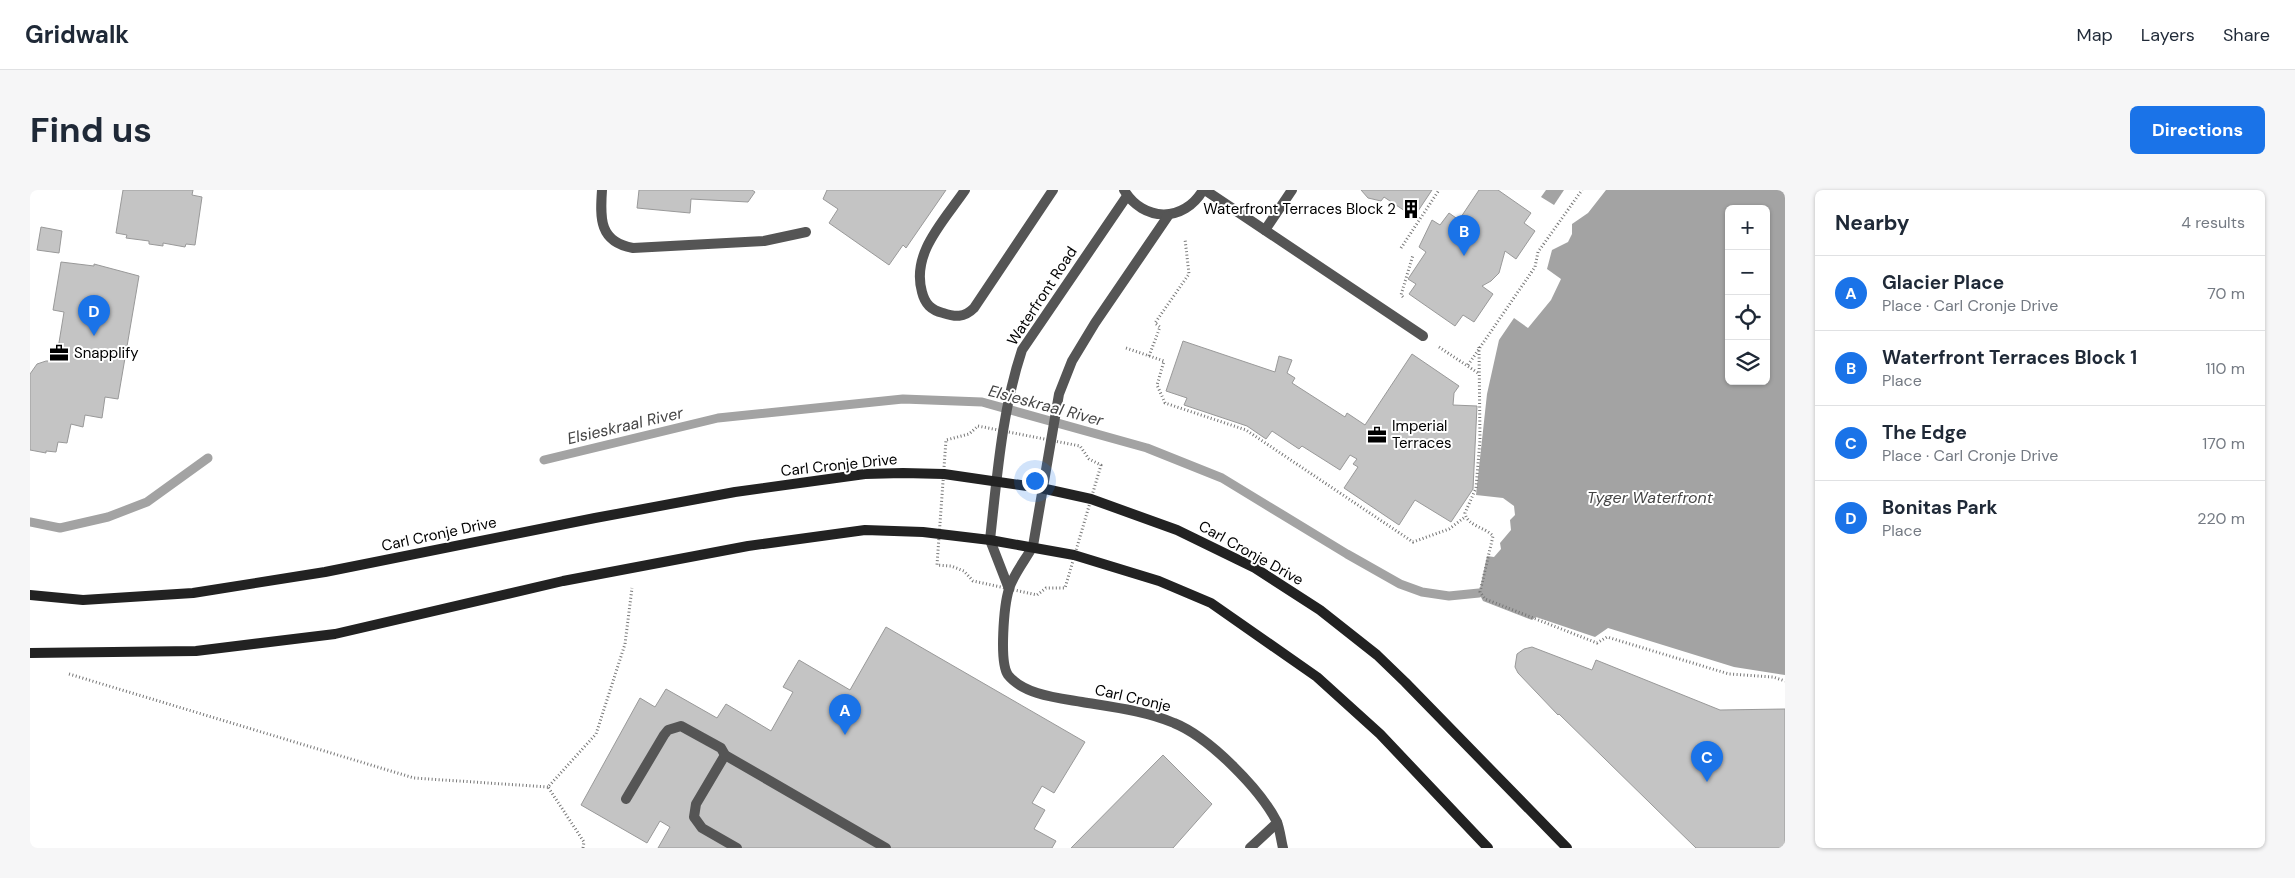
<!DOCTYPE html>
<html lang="en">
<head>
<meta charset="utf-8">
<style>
  body { margin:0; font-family:"DM Sans",sans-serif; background:#f6f6f7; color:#1f2937 }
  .controls { position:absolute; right:15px; top:15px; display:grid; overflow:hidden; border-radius:8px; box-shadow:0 1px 4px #0004 }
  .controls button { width:45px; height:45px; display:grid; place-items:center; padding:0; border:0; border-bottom:1px solid #e0e1e3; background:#fff; color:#1f2937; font:25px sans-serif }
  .you { position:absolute; left:1004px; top:290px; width:18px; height:18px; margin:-12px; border:4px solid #fff; border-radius:50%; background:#1a73e8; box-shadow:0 0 0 8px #1a73e833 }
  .badge { display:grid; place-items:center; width:32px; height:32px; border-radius:50%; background:#1a73e8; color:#fff; font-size:16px; font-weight:700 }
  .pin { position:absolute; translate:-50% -41px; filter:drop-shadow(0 1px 2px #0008) }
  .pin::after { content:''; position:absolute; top:26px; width:18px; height:15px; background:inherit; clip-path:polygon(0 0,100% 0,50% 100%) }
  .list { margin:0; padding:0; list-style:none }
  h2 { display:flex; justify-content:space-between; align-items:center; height:65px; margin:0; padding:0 20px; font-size:21px }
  h2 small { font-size:16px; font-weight:400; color:#747a83 }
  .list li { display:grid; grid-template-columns:32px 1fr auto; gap:15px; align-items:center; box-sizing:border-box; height:75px; padding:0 20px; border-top:1px solid #e0e1e3 }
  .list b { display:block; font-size:19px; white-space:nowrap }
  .list p { margin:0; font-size:16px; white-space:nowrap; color:#747a83 }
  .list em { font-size:16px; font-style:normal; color:#747a83 }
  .icon { flex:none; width:28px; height:28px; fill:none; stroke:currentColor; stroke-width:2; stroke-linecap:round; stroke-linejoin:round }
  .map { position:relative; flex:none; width:1755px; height:658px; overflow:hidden; border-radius:8px }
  header { display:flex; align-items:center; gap:30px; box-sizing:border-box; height:70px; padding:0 25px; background:#fff; border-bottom:1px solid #e0e1e3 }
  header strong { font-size:24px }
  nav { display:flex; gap:28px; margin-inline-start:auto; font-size:18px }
  .intro { display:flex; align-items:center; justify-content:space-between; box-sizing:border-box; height:120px; padding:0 30px }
  h1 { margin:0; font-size:35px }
  .button { padding:12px 22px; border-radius:8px; background:#1a73e8; color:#fff; font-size:18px; font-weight:700 }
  main { display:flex; gap:30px; padding:0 30px }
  aside { flex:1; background:#fff; border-radius:8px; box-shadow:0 1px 4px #0004 }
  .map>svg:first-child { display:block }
</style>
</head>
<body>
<header>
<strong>Gridwalk</strong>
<nav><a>Map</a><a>Layers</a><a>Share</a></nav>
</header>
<div class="intro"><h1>Find us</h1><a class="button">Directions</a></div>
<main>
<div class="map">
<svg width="1755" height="658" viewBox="0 0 1755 658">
  <rect width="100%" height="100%" fill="#fff"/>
  <!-- water -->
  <g fill="#a3a3a3" fill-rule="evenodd">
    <polygon points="1516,0 1534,0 1524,15 1511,7"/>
    <path d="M1576,0H1755V485L1704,477L1578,438L1565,447L1506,427L1502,430L1453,411L1449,403L1457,366L1464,367L1471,359L1470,353L1481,340L1480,330L1485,325L1484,316L1473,308L1446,305L1457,204L1469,150L1484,128L1498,138L1521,110L1531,89L1517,79L1522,60L1538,52L1542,44V34L1558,23ZM1699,19H1736V191H1699Z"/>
  </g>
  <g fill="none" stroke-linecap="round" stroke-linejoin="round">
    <!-- stream -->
    <g stroke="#a3a3a3" stroke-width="9">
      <polyline points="514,270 688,228 873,209 952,212 1117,258 1192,288 1317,364 1370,394 1392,402 1419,406 1449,403"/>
      <polyline points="0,332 30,338 78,327 117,312 178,268"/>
    </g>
  </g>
  <!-- building -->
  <g fill="#c4c4c4" stroke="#999">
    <polygon points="93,0 163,0 162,5 172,7 165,55 156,54 155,57 133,53 133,56 119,54 119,51 96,48 97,45 86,43"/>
    <polygon points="609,0 722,0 725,2 718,12 661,9 660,23 607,18"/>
    <polygon points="797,0 916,0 876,58 873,55 859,75 799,33 808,19 793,9"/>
    <polygon points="1331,0 1402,0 1384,27 1354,7 1351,11 1338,8"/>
    <polygon points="1449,0 1468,0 1501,23 1494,33 1505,41 1486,69 1475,61 1469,83 1461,91 1452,96 1463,104 1444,132 1433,125 1425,136 1379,104 1386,94 1378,89 1396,62 1389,57 1402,30 1410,35 1419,23 1429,30"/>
    <polygon points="11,37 32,41 29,63 7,60"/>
    <polygon points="31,72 64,76 64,74 109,86 88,209 75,207 72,228 55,225 53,237 41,234 37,253 28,252 26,262 16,261 16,263 0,260 0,184 7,174 16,171 26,171 34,122 23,120"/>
    <polygon points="1153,151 1245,182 1249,166 1262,170 1257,183 1265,188 1262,193 1315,227 1317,223 1335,235 1382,164 1429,196 1424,203 1423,215 1447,216 1443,299 1421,332 1385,310 1369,335 1314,298 1328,277 1323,274 1327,269 1320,265 1310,280 1272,256 1269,259 1242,241 1236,249 1217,236 1154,215 1157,208 1136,201"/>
    <polygon points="856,437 1055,552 1024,603 1012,596 1002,613 1015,620 1004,639 1026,651 1022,658 628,658 640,637 630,631 617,653 551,615 610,508 625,517 636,499 687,528 696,514 741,541 763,502 753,497 769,470 820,500"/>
    <polygon points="1502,457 1562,480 1566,470 1690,520 1755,519 1755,658 1666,658 1529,524 1528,525 1488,483 1485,477 1487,464 1494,459"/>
    <polygon points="1133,565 1182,614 1143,658 1041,658"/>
  </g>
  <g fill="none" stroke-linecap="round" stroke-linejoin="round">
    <!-- path -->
    <g stroke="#777" stroke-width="3" stroke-dasharray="1 2.5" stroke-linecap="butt">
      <polyline points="1371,58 1409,0"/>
      <polyline points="1373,107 1371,105 1383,65"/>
      <polyline points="1409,157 1448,183"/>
      <path d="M1449,157L1450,250L1446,298L1435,323C1437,336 1455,337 1463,346L1450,402L1455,409L1567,453L1577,447L1699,484L1743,487L1755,491"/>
      <polyline points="1096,158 1134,171 1127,195 1135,213 1216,240 1383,352 1419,339 1435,327"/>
      <polyline points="1119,166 1130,137 1125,133 1159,84 1155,49"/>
      <polyline points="1438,175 1505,77 1508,62 1552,0"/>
      <polygon points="948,236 1050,256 1059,269 1071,275 1035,398 1016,398 1007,405 943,391 934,381 921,376 907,375 916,250 939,244"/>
      <polyline points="39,484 384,588 518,597"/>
      <polyline points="553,658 554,652 518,597 566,544 595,454 602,398"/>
    </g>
    <!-- lane -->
    <g stroke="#555" stroke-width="10">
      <path d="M572,0C570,28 569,52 603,58L734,51L776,42"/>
      <path d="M935,0C914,31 881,63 892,102C895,114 901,120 913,123C925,127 934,128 944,118L1023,0"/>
      <polyline points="1175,0 1393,146"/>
      <polyline points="1235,40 1262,0"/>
      <polyline points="960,350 979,399"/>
      <path d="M1003,356C996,369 983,385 979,399C974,415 969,472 978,485C994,505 1029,508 1052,512C1082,517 1116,521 1144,533C1179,547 1230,599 1247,632C1250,640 1251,650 1253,658"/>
      <polyline points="695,565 666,614 664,627 672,638 707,658"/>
      <polyline points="596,609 634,545 638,540 651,536 691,558 695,565 856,658"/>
      <polyline points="1220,658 1247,633"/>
    </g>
    <!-- street -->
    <g stroke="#555" stroke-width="10">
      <path d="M1094,0C1113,32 1154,33 1173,0"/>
      <path d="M960,350C967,287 972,220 992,160L1097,6"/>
      <polyline points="1003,356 1029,204 1042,171 1065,133 1138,26"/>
    </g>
    <!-- secondary -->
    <g stroke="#222" stroke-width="10">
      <polyline points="0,405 53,410 163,403 295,382 565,328 705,302 835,284 873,283 914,284 1011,298 1061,309 1147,340 1225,378 1290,420 1347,465 1375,492 1537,658"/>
      <polyline points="0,463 166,461 305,444 533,391 718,356 835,340 893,342 960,350 1044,365 1129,391 1181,413 1287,487 1350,544 1458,658"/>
    </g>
  </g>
  <!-- icons -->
  <defs>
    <g id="building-bare" transform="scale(1.5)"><path d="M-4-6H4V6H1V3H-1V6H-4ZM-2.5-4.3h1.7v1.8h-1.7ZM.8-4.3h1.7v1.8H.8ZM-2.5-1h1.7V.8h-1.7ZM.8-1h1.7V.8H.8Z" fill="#000" stroke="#fff" stroke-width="2.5" paint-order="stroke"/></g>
    <g id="office-bare" transform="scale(1.5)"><path d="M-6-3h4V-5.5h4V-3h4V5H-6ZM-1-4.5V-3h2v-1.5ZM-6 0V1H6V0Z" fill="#000" stroke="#fff" stroke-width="2.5" paint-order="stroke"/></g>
  </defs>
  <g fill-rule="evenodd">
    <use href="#building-bare" x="1381" y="19"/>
    <use href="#office-bare" x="29" y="163"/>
    <use href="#office-bare" x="1347" y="245"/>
  </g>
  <g text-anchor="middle" stroke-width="4" stroke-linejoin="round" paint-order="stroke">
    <!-- poi labels -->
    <g font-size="15" fill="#000" stroke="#fff" text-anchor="start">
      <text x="1366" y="24" text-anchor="end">Waterfront Terraces Block 2</text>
      <text x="44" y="168">Snapplify</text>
      <text x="1362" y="241">Imperial<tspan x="1362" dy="17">Terraces</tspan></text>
    </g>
    <!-- street labels -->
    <g font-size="15" fill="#000" stroke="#fff">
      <text transform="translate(1012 106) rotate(-57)" y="5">Waterfront Road</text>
      <text transform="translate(809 275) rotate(-6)" y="5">Carl Cronje Drive</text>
      <text transform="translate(409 344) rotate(-12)" y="5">Carl Cronje Drive</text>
      <text transform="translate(1221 363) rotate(29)" y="5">Carl Cronje Drive</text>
      <text transform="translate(1103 508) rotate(13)" y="5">Carl Cronje</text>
    </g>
    <!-- water labels -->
    <g font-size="16" font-style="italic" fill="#444" stroke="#fff">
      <text transform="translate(1016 215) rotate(15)" y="6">Elsieskraal River</text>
      <text transform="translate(595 235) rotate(-13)" y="6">Elsieskraal River</text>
      <text x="1620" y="313">Tyger Waterfront</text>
    </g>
  </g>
</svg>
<div class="controls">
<button>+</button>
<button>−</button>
<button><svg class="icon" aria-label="locate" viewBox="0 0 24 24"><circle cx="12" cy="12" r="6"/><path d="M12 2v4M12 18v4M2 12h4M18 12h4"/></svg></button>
<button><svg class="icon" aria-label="layers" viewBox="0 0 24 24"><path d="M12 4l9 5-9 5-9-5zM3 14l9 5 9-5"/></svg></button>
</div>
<div class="you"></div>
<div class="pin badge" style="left:815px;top:545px">A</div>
<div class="pin badge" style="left:1434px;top:66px">B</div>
<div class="pin badge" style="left:1677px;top:592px">C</div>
<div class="pin badge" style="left:64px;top:146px">D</div>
</div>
<aside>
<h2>Nearby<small>4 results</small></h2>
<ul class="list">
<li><span class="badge">A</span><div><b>Glacier Place</b><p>Place · Carl Cronje Drive</p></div><em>70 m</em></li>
<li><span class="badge">B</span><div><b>Waterfront Terraces Block 1</b><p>Place</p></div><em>110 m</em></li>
<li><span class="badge">C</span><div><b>The Edge</b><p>Place · Carl Cronje Drive</p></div><em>170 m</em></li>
<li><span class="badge">D</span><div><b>Bonitas Park</b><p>Place</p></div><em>220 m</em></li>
</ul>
</aside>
</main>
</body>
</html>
